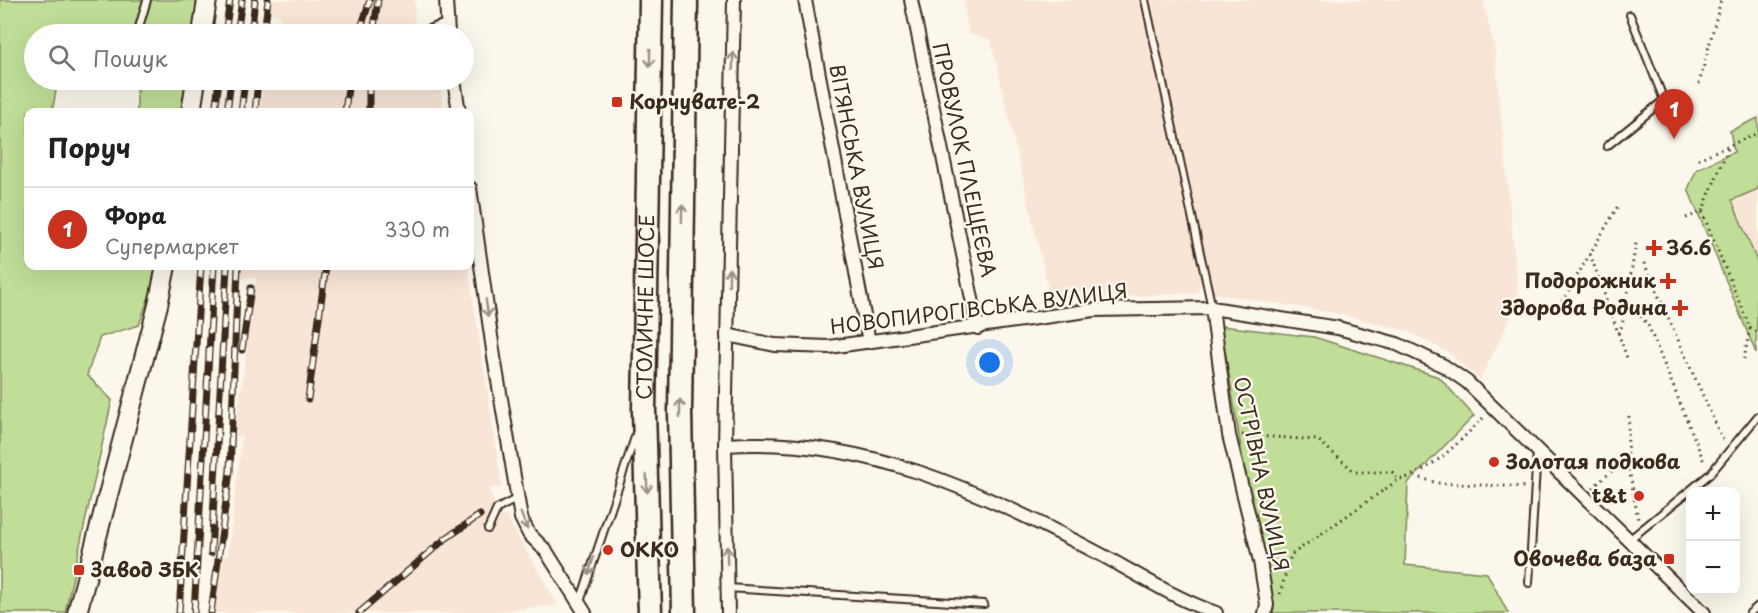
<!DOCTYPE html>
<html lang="uk">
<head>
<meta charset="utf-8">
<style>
  body { margin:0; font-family:"Playpen Sans",sans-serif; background:#f6f6f6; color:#202124 }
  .controls { position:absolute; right:18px; bottom:18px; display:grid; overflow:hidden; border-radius:12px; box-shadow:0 6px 24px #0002 }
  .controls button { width:54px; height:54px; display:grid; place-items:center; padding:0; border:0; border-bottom:2px solid #e0e0e0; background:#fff; color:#202124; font:30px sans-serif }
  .you { position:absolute; left:990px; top:363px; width:21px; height:21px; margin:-15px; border:4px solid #fff; border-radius:50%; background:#1a73e8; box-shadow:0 0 0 9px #1a73e833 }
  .badge { display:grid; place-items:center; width:39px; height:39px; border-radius:50%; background:#c8321e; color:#fff; font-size:20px; font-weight:700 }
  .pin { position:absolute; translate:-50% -50px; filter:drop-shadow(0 2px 3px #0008) }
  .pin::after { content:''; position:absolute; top:32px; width:21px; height:18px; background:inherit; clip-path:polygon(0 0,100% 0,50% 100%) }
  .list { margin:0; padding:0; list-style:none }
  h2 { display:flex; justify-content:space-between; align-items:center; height:78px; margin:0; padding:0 24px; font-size:26px }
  h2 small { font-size:20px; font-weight:400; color:#757577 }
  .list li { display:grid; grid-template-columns:39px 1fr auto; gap:18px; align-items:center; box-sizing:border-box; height:84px; padding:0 24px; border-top:2px solid #e0e0e0 }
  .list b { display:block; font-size:22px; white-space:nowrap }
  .list p { margin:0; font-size:20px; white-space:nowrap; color:#757577 }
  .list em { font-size:20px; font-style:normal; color:#757577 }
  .icon { flex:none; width:33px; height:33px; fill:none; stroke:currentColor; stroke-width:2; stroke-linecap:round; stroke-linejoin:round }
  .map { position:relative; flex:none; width:1758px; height:613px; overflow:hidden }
  .search { position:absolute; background:#fff; box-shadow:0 6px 24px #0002; left:24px; top:24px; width:450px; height:66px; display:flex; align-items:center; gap:15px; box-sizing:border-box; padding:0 21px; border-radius:33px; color:#757577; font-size:22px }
  .panel { position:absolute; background:#fff; box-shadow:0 6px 24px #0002; left:24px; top:108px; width:450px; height:162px; border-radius:12px }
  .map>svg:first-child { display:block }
</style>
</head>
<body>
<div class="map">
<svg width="1758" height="613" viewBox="0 0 1758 613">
  <rect width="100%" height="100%" fill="#fbf7ec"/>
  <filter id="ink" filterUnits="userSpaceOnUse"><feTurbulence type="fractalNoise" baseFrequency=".0167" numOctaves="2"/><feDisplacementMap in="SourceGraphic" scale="12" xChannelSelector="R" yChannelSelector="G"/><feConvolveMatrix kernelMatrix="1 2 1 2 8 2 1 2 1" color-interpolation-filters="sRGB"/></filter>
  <g filter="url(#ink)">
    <!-- built -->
    <g fill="#f8e5d6">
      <polygon points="273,0 415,0 414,34 278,34 280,15 271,13"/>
      <polygon points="963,0 1483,0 1494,45 1518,292 1510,319 1480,380 1448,352 1407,331 1336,313 1211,293 1208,283 1200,284 1197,293 1051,300 991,40 969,34"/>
      <polygon points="274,80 439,80 444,112 260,112 263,85 274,83"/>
      <polygon points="1758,160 1758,262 1724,175"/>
      <polygon points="241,266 468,266 502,487 489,488 499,517 506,516 558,605 481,613 213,613 219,559 228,555 242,436 235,436 256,278 239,277"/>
    </g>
    <!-- green -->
    <g fill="#c0de97" stroke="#7e845a" stroke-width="1.5">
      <polygon points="0,0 197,0 193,34 34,34 34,80 58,80 52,112 28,112 28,266 160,266 139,325 100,337 87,375 112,400 65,613 0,613"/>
      <polygon points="137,80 186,80 182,112 137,112"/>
      <polygon points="1758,118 1758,189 1732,200 1758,264 1756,353 1688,189 1697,169 1734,152 1730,131"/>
      <polygon points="1221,326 1314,337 1439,377 1474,416 1408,483 1405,565 1487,573 1508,613 1268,613"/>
    </g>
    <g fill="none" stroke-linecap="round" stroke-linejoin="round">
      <!-- lane casing -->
      <g stroke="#3b2a1e" stroke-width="10">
        <g id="lane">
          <polyline points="1145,0 1212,308"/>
          <polyline points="137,34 147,0"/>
          <polyline points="413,34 446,23"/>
          <polyline points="123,83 124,80"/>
          <polyline points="1607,146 1664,100 1630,15"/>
          <polyline points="488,529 497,509 516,499"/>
          <polyline points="1629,540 1710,474 1758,416"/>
          <polyline points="1529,583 1537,451"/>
          <polyline points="728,588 984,604"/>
          <polyline points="580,602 636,434"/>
          <polyline points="1750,613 1758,606"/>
        </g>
      </g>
      <!-- street casing -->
      <g stroke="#3b2a1e" stroke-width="16">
        <g id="street">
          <polyline points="446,0 448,34"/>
          <polyline points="805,0 869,342"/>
          <polyline points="911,0 978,328"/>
          <polyline points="454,80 459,112"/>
          <polyline points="470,188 494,357 521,518 529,534 546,551 585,613"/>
          <polyline points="1212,308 1229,435 1260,561 1267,605 1265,613"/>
          <polyline points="727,335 775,345 829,347 1094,310 1212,308 1338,328 1397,344 1444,366 1467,382 1704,613"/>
          <path d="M725,445C862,435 979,491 1098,553C1136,573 1175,599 1216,613"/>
          <polyline points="728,613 725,445 734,0"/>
        </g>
      </g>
      <!-- secondary casing -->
      <g stroke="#3b2a1e" stroke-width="22">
        <g id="secondary">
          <polyline points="202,34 207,0"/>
          <polyline points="191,112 196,80"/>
          <polyline points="77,613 158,305 166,266"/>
        </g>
      </g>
      <!-- highway casing -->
      <g stroke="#3b2a1e" stroke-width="27">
        <g id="highway">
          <path id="s1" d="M650,613L644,411L651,0"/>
          <polyline points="684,613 680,411 686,0"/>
        </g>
      </g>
      <!-- path -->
      <g stroke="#3b2a1e" stroke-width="3" stroke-dasharray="1.5 4.5" stroke-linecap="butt">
        <polyline points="1699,84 1721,0"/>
        <polyline points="1698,159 1758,133"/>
        <polyline points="1702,212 1750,328 1744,359"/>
        <polyline points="1686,218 1702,212 1729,146"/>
        <polyline points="1590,254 1627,358"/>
        <polyline points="1644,263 1724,443"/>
        <polyline points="1556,312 1618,206"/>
        <polyline points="1624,314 1638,313 1648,325 1705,464"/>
        <polyline points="1750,328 1758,332"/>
        <polyline points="1618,333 1622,326 1636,243"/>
        <polyline points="1629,416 1627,457 1638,519"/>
        <polyline points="1242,435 1318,440 1355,472 1392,472 1398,480"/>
        <polyline points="1415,476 1437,483 1526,487"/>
        <polyline points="1593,488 1627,457"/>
        <path d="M1280,594L1291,555L1398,480C1432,472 1461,440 1485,416"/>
      </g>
      <!-- lane -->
      <use href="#lane" stroke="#fbf7ec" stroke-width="6"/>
      <!-- street -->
      <use href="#street" stroke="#fbf7ec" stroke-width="12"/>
      <!-- secondary -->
      <use href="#secondary" stroke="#fbf7ec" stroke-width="18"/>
      <!-- highway -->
      <use href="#highway" stroke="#fbf7ec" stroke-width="22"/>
      <!-- rail casing -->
      <g stroke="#3b2a1e" stroke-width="7">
        <g id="rail">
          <polyline points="225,34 230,0"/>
          <polyline points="237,34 242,0"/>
          <polyline points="251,34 255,0"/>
          <polyline points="264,34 268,0"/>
          <polyline points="359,34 370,0"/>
          <polyline points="373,34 378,0"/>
          <polyline points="369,80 369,112"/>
          <polyline points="215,112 219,80"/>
          <polyline points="227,112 231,80"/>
          <polyline points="241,112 245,80"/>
          <polyline points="255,112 258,80"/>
          <polyline points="345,112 349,80"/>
          <polyline points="242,350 251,288"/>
          <polyline points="308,399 326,266"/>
          <polyline points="211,553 227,266"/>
          <polyline points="179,613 201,266"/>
          <polyline points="194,613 214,266"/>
          <polyline points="211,613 230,471 238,266"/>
          <polyline points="359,613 445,539 480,515"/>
        </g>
      </g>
      <!-- rail -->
      <use href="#rail" stroke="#fbf7ec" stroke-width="4.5" stroke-dasharray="14" stroke-linecap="butt"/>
    </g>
    <!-- one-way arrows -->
    <defs><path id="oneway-shaft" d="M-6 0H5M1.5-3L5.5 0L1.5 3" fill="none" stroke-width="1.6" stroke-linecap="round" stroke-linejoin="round" transform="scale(1.5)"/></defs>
    <g stroke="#9b9085">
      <use href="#oneway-shaft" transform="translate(650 58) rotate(91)"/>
      <use href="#oneway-shaft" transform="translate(733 61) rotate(-89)"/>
      <use href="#oneway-shaft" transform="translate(682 213) rotate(-89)"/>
      <use href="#oneway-shaft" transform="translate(729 277) rotate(-89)"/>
      <use href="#oneway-shaft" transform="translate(487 308) rotate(82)"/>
      <use href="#oneway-shaft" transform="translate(680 408) rotate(-90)"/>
      <use href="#oneway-shaft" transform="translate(647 484) rotate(88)"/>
      <use href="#oneway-shaft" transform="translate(524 521) rotate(68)"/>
      <use href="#oneway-shaft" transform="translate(727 555) rotate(-91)"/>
      <use href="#oneway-shaft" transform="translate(591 566) rotate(107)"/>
    </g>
  </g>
  <!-- markers -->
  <g fill="#c8321e" stroke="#fbf7ec" stroke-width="2">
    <rect x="611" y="96" width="12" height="12" rx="3"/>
    <path d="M1651 239h6v6h6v6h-6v6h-6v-6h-6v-6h6z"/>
    <path d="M1665 272h6v6h6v6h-6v6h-6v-6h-6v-6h6z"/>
    <path d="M1677 299h6v6h6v6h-6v6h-6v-6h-6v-6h6z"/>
    <circle cx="1494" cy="462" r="6"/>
    <circle cx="1639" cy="496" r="6"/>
    <circle cx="608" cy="550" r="6"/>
    <rect x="1663" y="553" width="12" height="12" rx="3"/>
    <rect x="73" y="564" width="12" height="12" rx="3"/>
  </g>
  <g text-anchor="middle" stroke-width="5" stroke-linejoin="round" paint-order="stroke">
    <!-- poi labels -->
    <g font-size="20" font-weight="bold" fill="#3b2a1e" stroke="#fbf7ec" text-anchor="start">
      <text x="629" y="109">Корчувате-2</text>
      <text x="1666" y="255">36.6</text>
      <text x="1656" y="288" text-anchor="end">Подорожник</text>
      <text x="1668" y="315" text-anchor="end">Здорова Родина</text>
      <text x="1506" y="469">Золотая подкова</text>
      <text x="1627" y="503" text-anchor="end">t&amp;t</text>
      <text x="620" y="557">ОККО</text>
      <text x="1657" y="566" text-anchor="end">Овочева база</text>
      <text x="91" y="577">Завод ЗБК</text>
    </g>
    <!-- street labels -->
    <g font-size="20" fill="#3b2a1e" stroke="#fbf7ec">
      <text transform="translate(964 160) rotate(78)" y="7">ПРОВУЛОК ПЛЕЩЕЄВА</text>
      <text transform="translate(856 167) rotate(79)" y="7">ВІТЯНСЬКА ВУЛИЦЯ</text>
      <text dy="7" stroke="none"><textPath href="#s1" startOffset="306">СТОЛИЧНЕ ШОСЕ</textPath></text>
      <text transform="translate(979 309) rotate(-7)" y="7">НОВОПИРОГІВСЬКА ВУЛИЦЯ</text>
      <text transform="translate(1261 474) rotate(78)" y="7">ОСТРІВНА ВУЛИЦЯ</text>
    </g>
  </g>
</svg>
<div class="controls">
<button>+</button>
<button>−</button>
</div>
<div class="you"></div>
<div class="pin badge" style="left:1674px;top:139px">1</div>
<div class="search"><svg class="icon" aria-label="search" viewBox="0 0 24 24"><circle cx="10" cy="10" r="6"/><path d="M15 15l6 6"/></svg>Пошук</div>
<section class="panel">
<h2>Поруч<small></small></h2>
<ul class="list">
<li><span class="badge">1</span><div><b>Фора</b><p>Супермаркет</p></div><em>330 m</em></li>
</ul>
</section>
</div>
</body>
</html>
